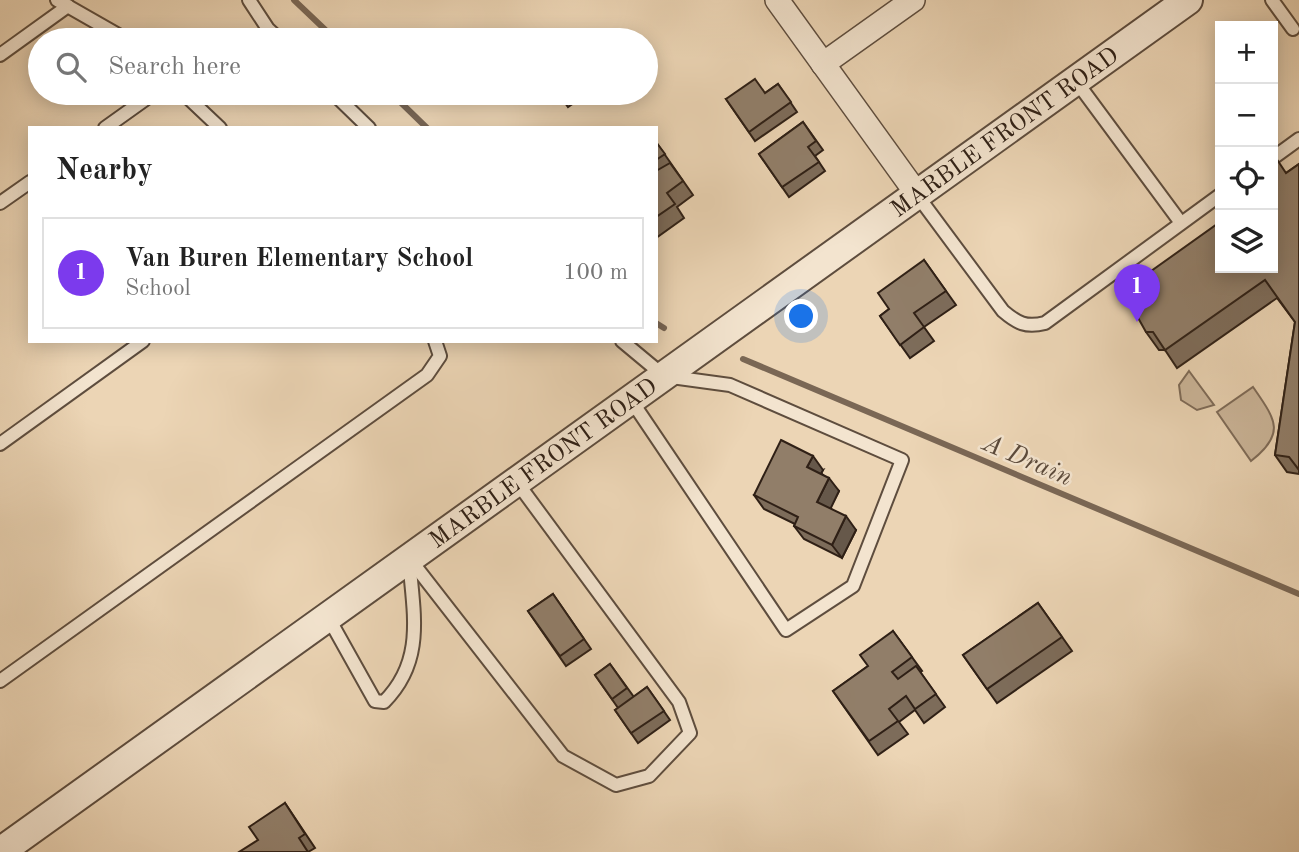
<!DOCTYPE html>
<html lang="en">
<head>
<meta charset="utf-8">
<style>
  body { margin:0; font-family:"Old Standard TT",serif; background:#f6f6f6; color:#222 }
  .controls { position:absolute; right:21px; top:21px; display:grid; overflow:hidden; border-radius:0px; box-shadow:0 4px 18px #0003 }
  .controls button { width:63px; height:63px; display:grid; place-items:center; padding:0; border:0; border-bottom:2px solid #e0e0e0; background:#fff; color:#222; font:35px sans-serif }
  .you { position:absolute; left:802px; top:317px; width:24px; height:24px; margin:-18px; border:5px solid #fff; border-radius:50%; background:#1a73e8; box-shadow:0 0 0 10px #1a73e833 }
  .badge { display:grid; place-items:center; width:46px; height:46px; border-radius:50%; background:#7c3aed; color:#fff; font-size:23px; font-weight:700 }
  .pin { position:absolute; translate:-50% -58px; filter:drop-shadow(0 2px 4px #0008) }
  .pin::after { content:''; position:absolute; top:37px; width:24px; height:21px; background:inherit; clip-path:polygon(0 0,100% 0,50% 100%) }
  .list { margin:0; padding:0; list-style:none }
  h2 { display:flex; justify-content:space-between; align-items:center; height:91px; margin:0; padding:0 28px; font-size:30px }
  h2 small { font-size:23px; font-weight:400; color:#767676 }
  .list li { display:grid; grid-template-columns:46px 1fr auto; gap:21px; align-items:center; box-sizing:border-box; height:112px; margin:0 14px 14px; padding:0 14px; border:2px solid #e0e0e0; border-radius:0px }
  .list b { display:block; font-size:26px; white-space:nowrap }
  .list p { margin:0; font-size:23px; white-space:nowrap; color:#767676 }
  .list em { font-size:23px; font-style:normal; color:#767676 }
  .icon { flex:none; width:38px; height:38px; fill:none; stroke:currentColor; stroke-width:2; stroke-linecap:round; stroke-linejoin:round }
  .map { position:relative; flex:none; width:1299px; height:852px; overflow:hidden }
  .search { position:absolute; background:#fff; box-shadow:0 4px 18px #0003; left:28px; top:28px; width:630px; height:77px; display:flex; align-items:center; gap:18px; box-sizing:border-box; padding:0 24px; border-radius:38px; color:#767676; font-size:26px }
  .panel { position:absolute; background:#fff; box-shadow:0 4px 18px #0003; left:28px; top:126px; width:630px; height:217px; border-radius:0px }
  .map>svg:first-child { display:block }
</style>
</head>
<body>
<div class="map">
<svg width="1299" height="852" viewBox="0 0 1299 852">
  <rect width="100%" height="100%" fill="#ecd5b5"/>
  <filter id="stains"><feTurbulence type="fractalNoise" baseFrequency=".00286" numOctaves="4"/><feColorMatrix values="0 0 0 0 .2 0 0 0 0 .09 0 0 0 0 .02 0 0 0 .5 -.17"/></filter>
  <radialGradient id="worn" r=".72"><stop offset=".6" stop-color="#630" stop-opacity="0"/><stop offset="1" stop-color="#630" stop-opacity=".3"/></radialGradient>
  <!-- green -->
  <g fill="#ccb69a" stroke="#7e6b58" stroke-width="2">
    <polygon points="1189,371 1214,405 1197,410 1181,400 1179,385"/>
    <path d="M1253,387C1275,419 1287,433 1251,461L1217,412Z"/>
  </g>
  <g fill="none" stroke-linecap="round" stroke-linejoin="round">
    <!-- stream -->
    <g stroke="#7a6755" stroke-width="6">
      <polyline points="294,0 336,40"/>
      <polyline points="391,93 427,128"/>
      <polyline points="656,323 664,328"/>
      <polyline points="743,359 1299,594"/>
    </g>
    <!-- service casing -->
    <g stroke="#5e4d3e" stroke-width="16">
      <g id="service">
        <polyline points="57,0 127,40"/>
        <polyline points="249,0 268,29 280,40"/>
        <polyline points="1272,0 1293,29"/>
        <polyline points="0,55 68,6"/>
        <polyline points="1076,81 1181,223"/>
        <polyline points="183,93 220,128"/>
        <polyline points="333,93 369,128"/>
        <polyline points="105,128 154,93"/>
        <polyline points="1273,158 1299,139"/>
        <path d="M917,195L1003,311C1017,323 1026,328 1045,323L1220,195"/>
        <polyline points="0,203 30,182"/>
        <polyline points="622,341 664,376 730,385 902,460 853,586 786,630 631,400"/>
        <polyline points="0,444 143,341"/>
        <polyline points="409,558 563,756 616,785 649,776 690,733 679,702 516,481"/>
        <path d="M328,617L375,701L384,702C426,660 413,612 409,558"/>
        <polyline points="0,681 427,375 440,356 435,341"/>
      </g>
    </g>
    <!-- minor casing -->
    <g stroke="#5e4d3e" stroke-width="26">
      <g id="minor">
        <polyline points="777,0 917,194"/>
        <polyline points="823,64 913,0"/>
      </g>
    </g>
    <!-- tertiary casing -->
    <g stroke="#5e4d3e" stroke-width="32">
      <g id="tertiary">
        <path id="s1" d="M0,852L1188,0"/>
      </g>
    </g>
    <!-- service -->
    <use href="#service" stroke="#f3e4cf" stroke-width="12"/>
    <!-- minor -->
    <use href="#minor" stroke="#f3e4cf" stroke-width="23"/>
    <!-- tertiary -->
    <use href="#tertiary" stroke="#f3e4cf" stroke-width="28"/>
  </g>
  <!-- wall -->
  <g fill="#7d6c5a" stroke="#2f2016" stroke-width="2">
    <polygon points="778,84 797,112 755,141 726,99 765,93"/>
    <polygon points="558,93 588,93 568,107"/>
    <polygon points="803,122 823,150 815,156 825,171 789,197 759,154"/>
    <polygon points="656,142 693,195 677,207 684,218 656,238"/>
    <polygon points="1299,164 1299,474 1287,472 1275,455 1295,322 1277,298 1177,368 1165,350 1159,350 1146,332 1220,268 1286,173"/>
    <polygon points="924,260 956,305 924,327 934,341 910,358 880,316 889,309"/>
    <polygon points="823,470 821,473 839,491 830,508 856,530 842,558 804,539 794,526 795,524 764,509 754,495"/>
    <polygon points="553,594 591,649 566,666 528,611"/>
    <polygon points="1038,603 1072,651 997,703 963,655"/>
    <polygon points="893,631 922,671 920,672 945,707 924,723 915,710 899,722 908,734 878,755 833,691 868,666"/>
    <polygon points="610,664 634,697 647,687 670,720 638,743 615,710 618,708 595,675"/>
    <polygon points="285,803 315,848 308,852 258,840"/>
  </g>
  <!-- shaded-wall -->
  <g fill="#66584a" stroke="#2f2016" stroke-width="2">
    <polygon points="813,456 823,470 817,481 807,467"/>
    <polygon points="829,478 839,491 827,516 817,502"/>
    <polygon points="846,516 856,530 842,558 832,545"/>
  </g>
  <!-- building -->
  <g fill="#917e69" stroke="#2f2016" stroke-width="2">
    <polygon points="755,79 765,93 778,84 791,102 749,132 726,99"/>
    <polygon points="558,93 568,93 562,97"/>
    <polygon points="803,122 816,141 808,147 819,162 782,187 759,154"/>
    <polygon points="656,142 665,154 656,160"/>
    <polygon points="1278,161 1286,173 1299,164 1299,470 1289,457 1275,455 1295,322 1265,280 1165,350 1153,332 1146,332 1123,291 1220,222 1220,268 1273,268 1273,165"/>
    <polygon points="670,163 683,181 667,193 675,204 656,217 656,171"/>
    <polygon points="924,260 946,291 914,313 924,327 900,345 880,316 889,309 878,293"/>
    <polygon points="781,440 813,456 807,467 829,478 817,502 846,516 832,545 794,526 798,517 754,495"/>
    <polygon points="553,594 584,639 560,656 528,611"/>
    <polygon points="1038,603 1062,637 987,689 963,655"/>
    <polygon points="893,631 912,657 892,672 898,679 916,666 936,694 915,709 906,696 889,709 898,721 869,741 833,691 868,666 860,655"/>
    <polygon points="610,664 627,688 612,699 595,675"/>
    <polygon points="647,687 664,711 631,733 615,710"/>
    <polygon points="285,803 305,834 299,838 308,852 239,852 258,840 249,827"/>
  </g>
  <g text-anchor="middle" stroke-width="5" stroke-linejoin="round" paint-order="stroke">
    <!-- street labels -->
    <g font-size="24" fill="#2f2016" stroke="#f3e4cf">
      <text dy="8" stroke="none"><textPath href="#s1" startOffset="1236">MARBLE FRONT ROAD</textPath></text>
      <text dy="8" stroke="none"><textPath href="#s1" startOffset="668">MARBLE FRONT ROAD</textPath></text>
    </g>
    <!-- water labels -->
    <g font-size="26" font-style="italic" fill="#5b4a3b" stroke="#f3e4cf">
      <text transform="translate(1028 459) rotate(23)" y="9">A Drain</text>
    </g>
  </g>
  <rect width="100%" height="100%" filter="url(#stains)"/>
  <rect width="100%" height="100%" fill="url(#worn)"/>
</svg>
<div class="controls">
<button>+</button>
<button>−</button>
<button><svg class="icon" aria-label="locate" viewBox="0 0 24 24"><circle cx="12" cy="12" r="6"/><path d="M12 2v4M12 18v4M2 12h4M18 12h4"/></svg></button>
<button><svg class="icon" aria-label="layers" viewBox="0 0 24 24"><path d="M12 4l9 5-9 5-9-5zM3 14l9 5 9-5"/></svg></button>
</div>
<div class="you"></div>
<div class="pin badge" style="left:1137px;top:322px">1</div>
<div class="search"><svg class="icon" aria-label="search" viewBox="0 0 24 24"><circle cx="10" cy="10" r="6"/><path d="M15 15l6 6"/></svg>Search here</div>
<section class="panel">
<h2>Nearby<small></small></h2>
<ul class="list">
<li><span class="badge">1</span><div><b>Van Buren Elementary School</b><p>School</p></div><em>100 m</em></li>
</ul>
</section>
</div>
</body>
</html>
